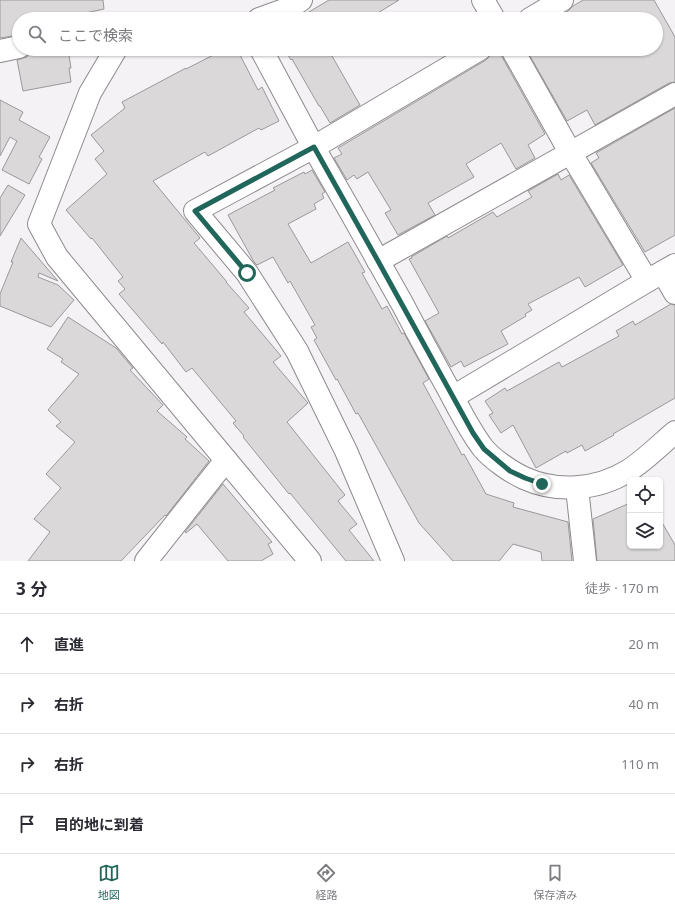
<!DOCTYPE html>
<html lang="ja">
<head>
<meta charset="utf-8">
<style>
  body { margin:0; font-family:"Noto Sans","Noto Sans JP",sans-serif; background:#f7f7f7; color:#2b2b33 }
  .controls { position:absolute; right:12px; bottom:12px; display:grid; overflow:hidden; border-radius:6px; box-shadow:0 1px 3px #0004 }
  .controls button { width:36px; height:36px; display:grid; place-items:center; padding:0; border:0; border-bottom:1px solid #e1e1e2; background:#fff; color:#2b2b33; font:20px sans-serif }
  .stop { position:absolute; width:12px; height:12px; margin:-9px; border:3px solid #20665a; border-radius:50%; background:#fff }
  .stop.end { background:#20665a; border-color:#fff; box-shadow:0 1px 4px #0008 }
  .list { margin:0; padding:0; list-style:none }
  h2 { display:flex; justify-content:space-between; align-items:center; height:52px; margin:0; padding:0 16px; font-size:17px }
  h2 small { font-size:13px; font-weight:400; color:#7c7c81 }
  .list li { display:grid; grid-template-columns:26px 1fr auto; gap:12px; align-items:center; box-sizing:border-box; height:60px; padding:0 16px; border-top:1px solid #e1e1e2 }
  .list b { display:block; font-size:15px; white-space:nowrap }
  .list em { font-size:13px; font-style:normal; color:#7c7c81 }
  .icon { flex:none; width:22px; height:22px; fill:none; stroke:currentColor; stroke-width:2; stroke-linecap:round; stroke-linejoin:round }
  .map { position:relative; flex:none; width:675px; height:561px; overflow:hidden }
  .search { position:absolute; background:#fff; box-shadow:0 1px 3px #0004; left:12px; right:12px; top:12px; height:44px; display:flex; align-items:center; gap:10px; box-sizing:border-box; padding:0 14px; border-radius:22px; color:#7c7c81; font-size:15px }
  .sheet { height:292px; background:#fff }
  nav { display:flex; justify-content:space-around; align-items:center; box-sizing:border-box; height:56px; border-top:1px solid #e1e1e2; background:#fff; font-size:11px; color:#7c7c81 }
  nav a { display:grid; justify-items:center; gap:2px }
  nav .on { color:#20665a }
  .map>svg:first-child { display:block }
</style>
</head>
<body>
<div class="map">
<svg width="675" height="561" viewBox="0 0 675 561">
  <rect width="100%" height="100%" fill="#f5f2f5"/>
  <!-- building -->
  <g fill="#dbd8da" stroke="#9b989b">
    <polygon points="0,0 103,0 104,9 62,18 62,19 19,19 19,35 0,38"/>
    <polygon points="329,0 399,0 368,19 297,19"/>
    <polygon points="583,0 654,0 675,37 675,82 669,83 595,125 587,110 567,121 526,49 656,49 656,19 554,19 568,11 573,6"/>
    <polygon points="31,49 68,49 71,68 69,68 71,82 23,91 17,60 27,57 31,51"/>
    <polygon points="225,49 237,49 258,90 262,87 279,121 261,130 259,128 208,156 205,152 153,181 200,238 194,243 227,282 226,282 249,308 244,312 281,356 273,362 308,403 287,422 345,495 338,501 357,524 349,530 374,561 346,561 290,493 289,494 243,437 244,436 233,423 236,421 192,368 186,372 163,342 162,344 119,294 125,289 118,281 123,277 92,238 91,239 66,210 107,174 95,159 104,151 91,135 125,108 122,102 186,68 186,69"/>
    <polygon points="284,49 328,49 360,105 330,123 320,106 319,106 292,59 291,60"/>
    <polygon points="500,50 501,55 545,134 528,145 535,158 516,169 501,143 466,164 474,177 428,203 435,215 398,235 385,213 391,210 368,172 357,179 354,175 347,180 334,158 342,154 338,148 486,60 491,54"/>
    <polygon points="0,100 23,112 19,120 50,137 39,157 42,159 29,184 2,170 17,141 10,137 0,156"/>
    <polygon points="675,108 675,235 645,252 591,163 599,158 596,153"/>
    <polygon points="312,170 325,192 322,194 324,198 314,204 316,209 288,224 311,263 348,242 365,272 362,273 382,309 387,306 402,334 404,333 429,379 423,383 462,455 464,454 486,494 514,503 513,507 568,522 572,561 542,561 541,552 513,544 499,561 453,561 419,523 358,413 356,414 337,379 336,380 314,340 317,338 311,327 315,325 290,281 288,283 273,257 257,265 254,262 228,215 275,190 273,188 304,172 305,174"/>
    <polygon points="558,174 561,180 569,175 623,265 585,287 579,277 528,304 532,310 525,314 526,316 501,331 508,344 464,367 461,361 451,367 425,321 439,313 409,259 412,258 411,257 447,236 448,238 493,212 497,217 532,197 528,191"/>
    <polygon points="8,185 25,195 0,236 0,198"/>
    <polygon points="21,238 58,281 39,273 38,277 58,285 74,300 51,327 0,306 0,294 13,262 11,262"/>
    <polygon points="671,304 675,305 675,398 613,434 614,435 585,451 582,445 567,453 566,451 536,468 513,425 501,433 489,415 493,413 485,401 505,388 507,391 559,362 562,367 619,336 616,331 633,321 635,325"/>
    <polygon points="68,317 116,348 133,368 130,370 163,405 157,411 187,437 185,439 209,461 166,516 165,515 121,561 28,561 50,532 34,519 61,488 46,474 75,442 56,426 61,422 48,410 79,374 61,362 63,359 47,349"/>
    <polygon points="223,484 272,542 268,544 273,554 261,561 228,561 197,524 186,533 185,532"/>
    <polygon points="630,503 630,546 660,546 660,519 675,545 675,561 597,561 593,519"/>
  </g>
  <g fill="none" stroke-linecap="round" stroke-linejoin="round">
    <!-- street casing -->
    <g stroke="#8d8a8d" stroke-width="24">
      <g id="street">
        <polyline points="483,0 494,19"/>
        <polyline points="259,19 287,9 301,0"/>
        <polyline points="530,19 562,0"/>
        <polyline points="116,49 90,93 39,224 57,257 310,561"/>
        <path d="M261,49C279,82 296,115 314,148C344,200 374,253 403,305C418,334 434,363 450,392C460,411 470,431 483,448C492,459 511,472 524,478C557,493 597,490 628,471C645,460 660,445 675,432"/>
        <polyline points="512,49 570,152 647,281"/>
        <polyline points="0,51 19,47"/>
        <polyline points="378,261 675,94"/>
        <polyline points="663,272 675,293"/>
        <polyline points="453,397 647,281 675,265"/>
        <polyline points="577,488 585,561"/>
        <polyline points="146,561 226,460"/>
        <polyline points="393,561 346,451 297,351 247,273 195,211 314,147 480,49"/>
      </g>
    </g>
    <!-- street -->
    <use href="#street" stroke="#fff" stroke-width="22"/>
  </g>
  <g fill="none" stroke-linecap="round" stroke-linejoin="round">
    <!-- route -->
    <polyline stroke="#20665a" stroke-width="5" points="247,273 195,211 314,147 378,261 473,433 484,449 510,471 525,478 542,484"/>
  </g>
</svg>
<div class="controls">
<button><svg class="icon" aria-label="locate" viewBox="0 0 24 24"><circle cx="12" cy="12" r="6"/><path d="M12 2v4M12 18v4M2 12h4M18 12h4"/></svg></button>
<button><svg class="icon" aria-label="layers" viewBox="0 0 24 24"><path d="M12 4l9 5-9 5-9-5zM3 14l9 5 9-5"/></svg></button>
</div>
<div class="stop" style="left:247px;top:273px"></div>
<div class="stop end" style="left:542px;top:484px"></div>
<div class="search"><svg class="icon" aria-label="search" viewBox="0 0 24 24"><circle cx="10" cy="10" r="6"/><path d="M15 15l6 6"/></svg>ここで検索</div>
</div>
<section class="sheet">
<h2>3 分<small>徒歩 · 170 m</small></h2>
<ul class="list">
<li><svg class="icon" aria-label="ahead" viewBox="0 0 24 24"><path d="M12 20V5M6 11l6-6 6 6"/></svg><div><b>直進</b></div><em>20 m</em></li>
<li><svg class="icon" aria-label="right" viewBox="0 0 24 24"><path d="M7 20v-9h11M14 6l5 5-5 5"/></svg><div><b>右折</b></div><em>40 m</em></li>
<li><svg class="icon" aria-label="right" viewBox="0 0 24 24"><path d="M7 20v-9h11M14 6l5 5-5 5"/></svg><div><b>右折</b></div><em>110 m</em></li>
<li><svg class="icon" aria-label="arrive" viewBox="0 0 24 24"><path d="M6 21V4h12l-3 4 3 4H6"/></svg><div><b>目的地に到着</b></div></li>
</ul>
</section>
<nav>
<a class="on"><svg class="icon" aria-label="map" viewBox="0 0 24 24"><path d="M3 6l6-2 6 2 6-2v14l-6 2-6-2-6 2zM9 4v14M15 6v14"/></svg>地図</a>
<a><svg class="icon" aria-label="directions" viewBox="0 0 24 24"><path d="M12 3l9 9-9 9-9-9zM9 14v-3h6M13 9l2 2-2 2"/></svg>経路</a>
<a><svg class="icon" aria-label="saved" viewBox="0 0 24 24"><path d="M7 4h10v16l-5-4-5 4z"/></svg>保存済み</a>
</nav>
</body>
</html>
